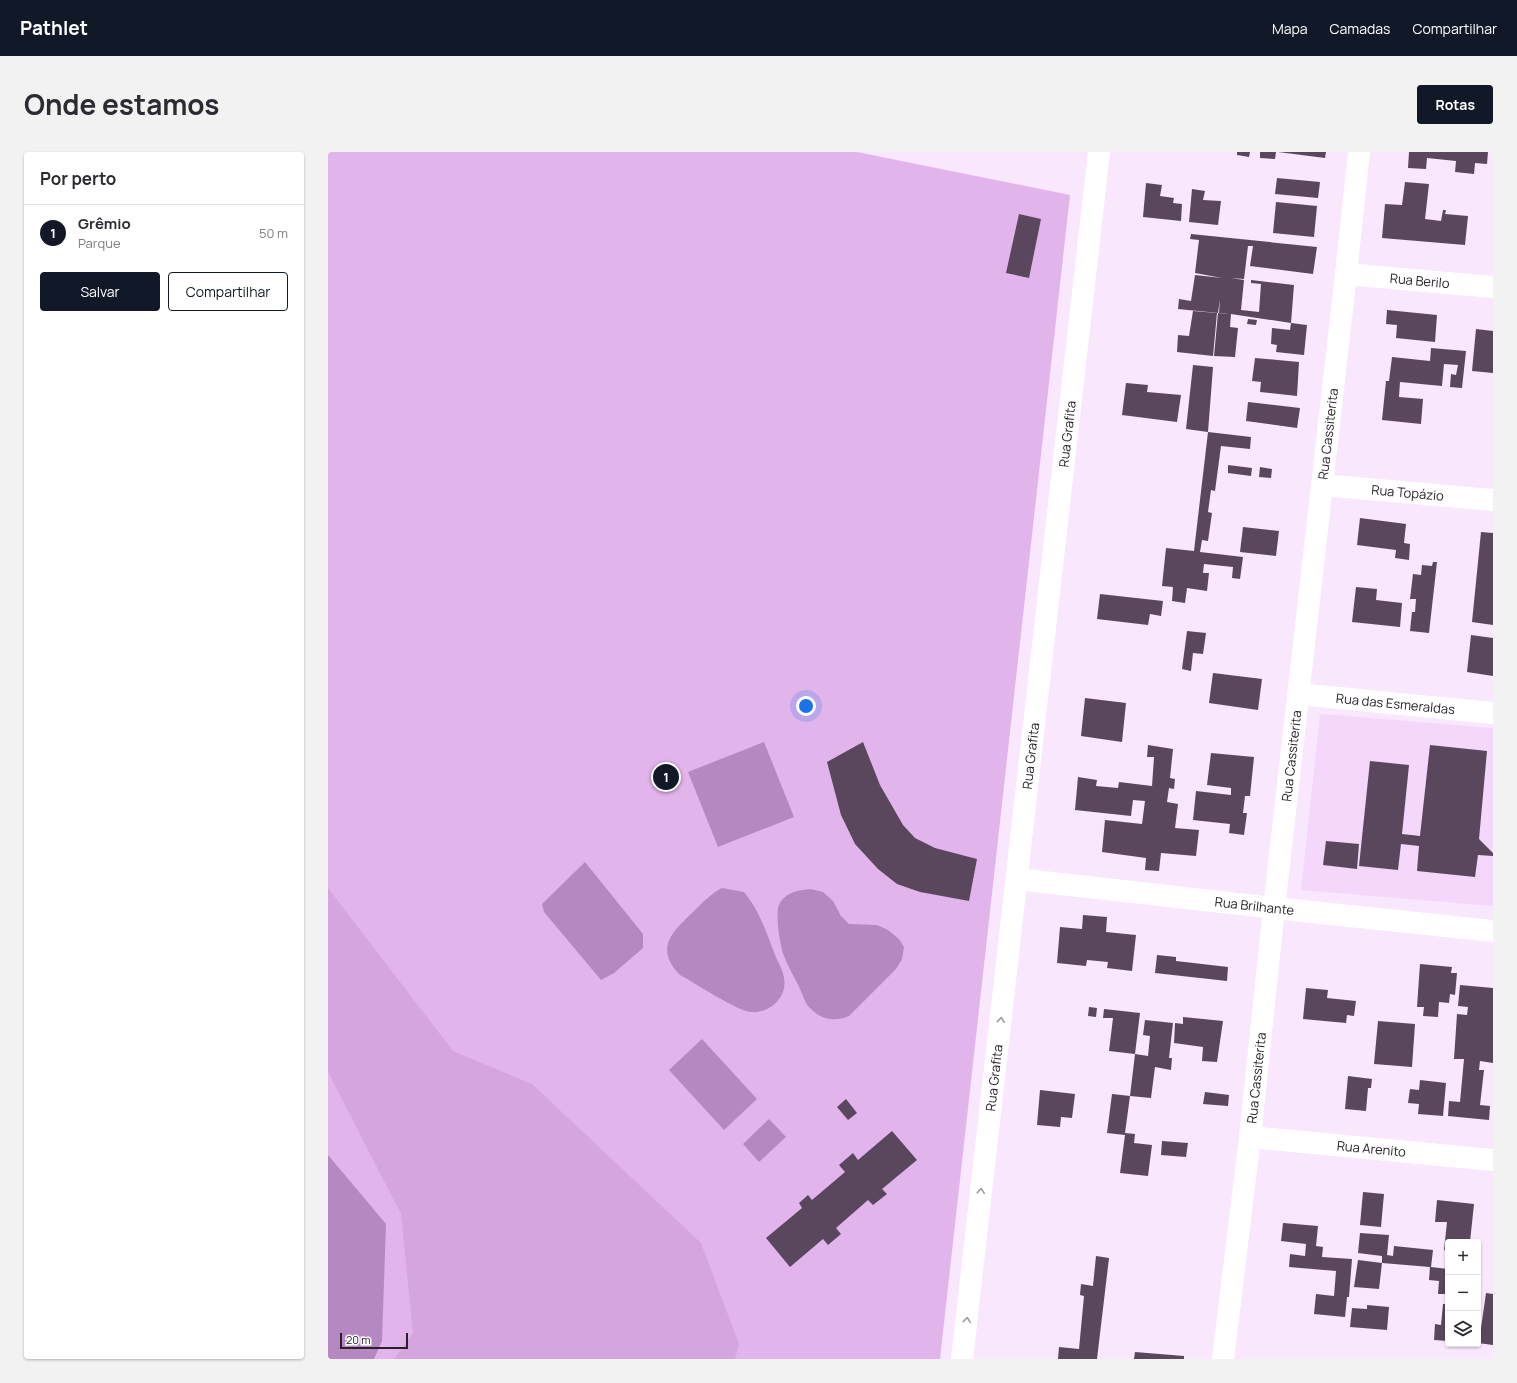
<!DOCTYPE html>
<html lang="pt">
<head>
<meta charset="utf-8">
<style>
  body { margin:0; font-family:Manrope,sans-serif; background:#f2f2f3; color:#2b2b33 }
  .controls { position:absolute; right:12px; bottom:12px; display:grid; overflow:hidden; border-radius:4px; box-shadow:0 1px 3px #0004 }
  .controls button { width:36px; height:36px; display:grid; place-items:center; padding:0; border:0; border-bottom:1px solid #e1e1e2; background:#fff; color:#2b2b33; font:20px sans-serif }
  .scale { position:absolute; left:12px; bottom:10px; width:68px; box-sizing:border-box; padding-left:4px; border:2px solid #28202a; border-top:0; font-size:11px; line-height:14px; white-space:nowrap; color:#28202a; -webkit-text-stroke:3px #fff; paint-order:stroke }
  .you { position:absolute; left:478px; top:554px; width:14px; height:14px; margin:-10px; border:3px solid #fff; border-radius:50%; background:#1a73e8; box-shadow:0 0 0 6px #1a73e833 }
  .badge { display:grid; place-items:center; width:26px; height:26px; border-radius:50%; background:#111827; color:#fff; font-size:13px; font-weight:700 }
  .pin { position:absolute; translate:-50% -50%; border:2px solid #fff; box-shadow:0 1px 4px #0006 }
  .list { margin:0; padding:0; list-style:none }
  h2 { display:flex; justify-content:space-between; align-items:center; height:52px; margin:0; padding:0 16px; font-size:17px }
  h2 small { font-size:13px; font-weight:400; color:#7c7c81 }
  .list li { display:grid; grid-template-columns:26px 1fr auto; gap:12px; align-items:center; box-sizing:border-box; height:56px; padding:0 16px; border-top:1px solid #e1e1e2 }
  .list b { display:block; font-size:15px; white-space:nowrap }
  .list p { margin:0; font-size:13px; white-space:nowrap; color:#7c7c81 }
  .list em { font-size:13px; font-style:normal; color:#7c7c81 }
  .actions { display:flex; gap:8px; padding:12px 16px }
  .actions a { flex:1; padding:9px 0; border:1px solid #111827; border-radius:4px; text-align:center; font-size:14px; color:#111827 }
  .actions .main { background:#111827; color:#fff }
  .icon { flex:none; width:22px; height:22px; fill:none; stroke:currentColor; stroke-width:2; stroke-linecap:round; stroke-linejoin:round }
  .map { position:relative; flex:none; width:1165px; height:1207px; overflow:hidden; border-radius:4px }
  header { display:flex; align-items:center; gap:24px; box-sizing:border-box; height:56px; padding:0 20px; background:#111827; color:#fff }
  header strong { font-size:19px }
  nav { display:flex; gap:22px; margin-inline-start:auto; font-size:14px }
  .intro { display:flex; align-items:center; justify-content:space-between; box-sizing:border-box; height:96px; padding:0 24px }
  h1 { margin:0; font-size:28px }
  .button { padding:10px 18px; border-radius:4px; background:#111827; color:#fff; font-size:14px; font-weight:700 }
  main { display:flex; gap:24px; padding:0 24px }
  aside { flex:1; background:#fff; border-radius:4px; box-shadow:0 1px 3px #0004 }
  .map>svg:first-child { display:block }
</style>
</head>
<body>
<header>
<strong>Pathlet</strong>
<nav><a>Mapa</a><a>Camadas</a><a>Compartilhar</a></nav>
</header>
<div class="intro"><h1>Onde estamos</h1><a class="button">Rotas</a></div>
<main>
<aside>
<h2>Por perto<small></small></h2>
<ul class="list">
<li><span class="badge">1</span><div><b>Grêmio</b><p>Parque</p></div><em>50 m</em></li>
</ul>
<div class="actions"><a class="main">Salvar</a><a>Compartilhar</a></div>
</aside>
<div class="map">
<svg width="1165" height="1207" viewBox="0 0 1165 1207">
  <rect width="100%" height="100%" fill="#f9e7fe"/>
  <!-- built -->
  <polygon fill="#f4d7fa" points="992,562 1165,576 1165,754 973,738"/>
  <!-- green -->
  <polygon fill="#e2b4ec" points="0,0 529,0 742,43 612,1207 0,1207"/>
  <!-- forest -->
  <polygon fill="#d5a5e0" points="0,736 125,899 204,932 373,1091 411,1192 407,1207 66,1207 85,1181 73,1062 0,920"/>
  <!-- water -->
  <g fill="#b688c1">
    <polygon points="436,590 466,665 390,695 360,620"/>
    <polygon points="257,710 315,782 315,796 286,821 273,828 216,760 214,752"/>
    <path d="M394,736L416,740C431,758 439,781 447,803C450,810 455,818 456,826C460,845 441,862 423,860C409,859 367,831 352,823C326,796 344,780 366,759C375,750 383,742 394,736Z"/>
    <path d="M483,737L495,740L505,749L513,764L521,772L549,773L560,778L571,787L576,795L574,807L568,817L521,864C507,870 493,868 482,856C477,852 475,843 472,837C467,826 460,815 456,804C452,794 447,761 451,753C457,740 471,738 483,737Z"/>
    <polygon points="374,887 429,947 396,978 341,918"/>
    <polygon points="441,967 458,985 431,1010 415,992"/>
    <polygon points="0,1003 58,1072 54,1189 46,1207 0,1207"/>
  </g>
  <!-- building -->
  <g fill="#5a475e">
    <polygon points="909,0 922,0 921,5 909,3"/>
    <polygon points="932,0 948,0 947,7 932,6"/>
    <polygon points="950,0 998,0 997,6"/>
    <polygon points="1081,0 1160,0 1159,12 1147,11 1146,22 1127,20 1128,9 1099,6 1098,17 1080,16"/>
    <polygon points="949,26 992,30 990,46 947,42"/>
    <polygon points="1077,30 1101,32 1097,67 1113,69 1115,58 1118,58 1117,62 1140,64 1137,93 1054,86 1057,52 1074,53"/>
    <polygon points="818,31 834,33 832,44 846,46 845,51 854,52 853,69 815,65"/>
    <polygon points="864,37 877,39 875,48 893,49 890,73 861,70"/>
    <polygon points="948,50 989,54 986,85 945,81"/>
    <polygon points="691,62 713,67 701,126 678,121"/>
    <polygon points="863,82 989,95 985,122 922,114 925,94 920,94 916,127 903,126 916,128 913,158 931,160 933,132 923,131 923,128 966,133 963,171 903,162 902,175 910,176 907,205 886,204 890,161 901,162 891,161 892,147 890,161 850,157 851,147 863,149 867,123 894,126 867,121 871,88 862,87"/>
    <polygon points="1059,158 1109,163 1107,190 1068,186 1069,173 1058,172"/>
    <polygon points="865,159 889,161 885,204 849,200 850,183 861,184"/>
    <polygon points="920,167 929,168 928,173 919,172"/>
    <polygon points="963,171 979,173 976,203 948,200 949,193 943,192 944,176 962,178"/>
    <polygon points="1148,177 1165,179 1165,221 1144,219"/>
    <polygon points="1103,196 1138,199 1134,236 1122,235 1123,222 1128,223 1130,213 1116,212 1114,234 1072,230 1071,245 1095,247 1093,272 1054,268 1058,229 1061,229 1064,205 1102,209"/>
    <polygon points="927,206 971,210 969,244 932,240 933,230 924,229"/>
    <polygon points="865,213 885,215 880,280 858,277"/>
    <polygon points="798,231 820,233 819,240 853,243 849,270 794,263"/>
    <polygon points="920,250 972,256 969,276 918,269"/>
    <polygon points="880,280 923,285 922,297 893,294 887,339 883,338 880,360 884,361 880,389 874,388 872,400 915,405 912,427 904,426 905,415 876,412 875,421 881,421 879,439 859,436 857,451 844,449 845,435 834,434 838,396 866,399"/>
    <polygon points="900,313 924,316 923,324 900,321"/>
    <polygon points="932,315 944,317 943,326 931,325"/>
    <polygon points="1032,366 1078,372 1076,391 1082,392 1081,408 1067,406 1068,398 1029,393"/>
    <polygon points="915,375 951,379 948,404 912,400"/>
    <polygon points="1153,380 1165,381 1165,473 1144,470"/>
    <polygon points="1105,410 1109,410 1101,481 1082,479 1084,460 1087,460 1088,447 1082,447 1085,422 1093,423 1094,413 1104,414"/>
    <polygon points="1028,435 1049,437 1048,448 1074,451 1072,475 1024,470"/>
    <polygon points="772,442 835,449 833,464 822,462 820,473 769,467"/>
    <polygon points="859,479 878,481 875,502 865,501 863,519 854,517"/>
    <polygon points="1143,483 1165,486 1165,524 1139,520"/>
    <polygon points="885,521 934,527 930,558 881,551"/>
    <polygon points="757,546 798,551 794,590 753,584"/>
    <polygon points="535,590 552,633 575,673 587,686 607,696 649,707 641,749 592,740 569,732 550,717 527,692 513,663 499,610"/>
    <polygon points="820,593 845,597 842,626 847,627 846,637 841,636 839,650 850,652 847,676 871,678 868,704 833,701 831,719 817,718 818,706 774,700 777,668 814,672 817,649 805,648 803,664 747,658 750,625 769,628 768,634 790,636 791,630 824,634 826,605 819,605"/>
    <polygon points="1102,593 1159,599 1151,687 1165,701 1165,704 1150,703 1147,725 1089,719 1091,694 1073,692 1070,718 1031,714 1042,609 1081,613 1074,682 1092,684"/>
    <polygon points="883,601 926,605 922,644 917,644 915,661 919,661 916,683 901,681 902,672 865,668 868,639 903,643 903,636 879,633"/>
    <polygon points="998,689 1031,692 1029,717 995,713"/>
    <polygon points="755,763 779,765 778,780 808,783 804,819 779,816 780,810 759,808 758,814 729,811 732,775 754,777"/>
    <polygon points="829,803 848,805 848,809 900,815 899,829 827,821"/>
    <polygon points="1092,812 1124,815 1123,821 1129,821 1127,843 1122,842 1121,851 1111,850 1110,865 1095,864 1096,855 1089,855"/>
    <polygon points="1132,833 1165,836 1165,911 1152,909 1151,918 1156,918 1152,953 1162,954 1161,968 1120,964 1121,949 1132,950 1136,907 1126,907 1129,862 1139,863 1140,855 1130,854"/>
    <polygon points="978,836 1000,838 999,846 1028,849 1026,864 1019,863 1018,871 975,867"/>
    <polygon points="761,855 769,856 768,865 760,864"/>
    <polygon points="776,857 812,861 807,902 781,899 785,866 775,866"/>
    <polygon points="855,865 895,869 889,910 874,909 875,895 846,891 847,871 855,872"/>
    <polygon points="817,868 845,871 841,906 844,906 843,918 827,915 823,946 802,944 807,902 820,904 822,884 815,883"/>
    <polygon points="1050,869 1087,872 1084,915 1046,912"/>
    <polygon points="1020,924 1044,927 1043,936 1040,936 1038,959 1017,957"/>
    <polygon points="1092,928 1118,931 1115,964 1090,962 1091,952 1080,951 1082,937 1091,938"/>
    <polygon points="712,938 747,942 744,966 733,965 732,975 709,973"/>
    <polygon points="877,940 901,943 900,954 875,952"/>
    <polygon points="784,942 802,944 797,981 807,982 806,991 824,993 820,1024 792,1021 797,983 779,981"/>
    <polygon points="518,947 529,961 520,968 509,955"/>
    <polygon points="564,979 589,1008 554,1037 559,1042 545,1053 540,1048 508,1076 513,1082 500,1093 495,1087 462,1115 438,1086 474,1056 471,1051 480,1043 484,1048 517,1020 511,1013 525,1001 530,1008"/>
    <polygon points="834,989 860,991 858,1005 833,1003"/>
    <polygon points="1035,1040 1056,1042 1053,1075 1032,1073"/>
    <polygon points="1109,1048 1146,1052 1142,1090 1120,1090 1120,1098 1116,1098 1119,1070 1107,1070"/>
    <polygon points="955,1071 990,1074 988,1094 995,1095 994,1105 1024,1107 1021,1145 1019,1145 1017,1165 986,1162 988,1142 1006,1144 1008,1119 961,1115 962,1102 977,1104 978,1092 953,1089"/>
    <polygon points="1032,1081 1061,1083 1059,1103 1065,1104 1066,1094 1105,1098 1103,1115 1120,1117 1120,1142 1110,1142 1111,1129 1101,1128 1102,1115 1054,1111 1054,1104 1030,1101"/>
    <polygon points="768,1104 781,1106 769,1207 730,1207 731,1195 751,1197 756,1144 752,1143 753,1132 765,1134"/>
    <polygon points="1030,1108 1054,1111 1051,1137 1026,1135"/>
    <polygon points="1158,1141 1165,1142 1165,1193 1150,1191 1150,1175 1153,1176"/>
    <polygon points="1115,1152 1120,1152 1120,1189 1106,1188 1107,1172 1113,1173"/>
    <polygon points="1039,1153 1061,1155 1059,1178 1022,1175 1024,1156 1039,1157"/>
    <polygon points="807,1200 856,1204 856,1207 806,1207"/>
  </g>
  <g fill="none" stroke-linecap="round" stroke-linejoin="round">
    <!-- minor -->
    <g stroke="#fff" stroke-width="22">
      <path id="s1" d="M1018,122L1165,135"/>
      <path id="s2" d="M994,333L1165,348"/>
      <path id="s3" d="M970,542L1165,561"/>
      <path id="s4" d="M689,727L946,756L1165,779"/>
      <path id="s5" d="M922,985L1165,1008"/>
      <path id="s6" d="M634,1207L771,0"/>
      <path id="s7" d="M895,1207L922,985L946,756L1018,122L1031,0"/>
    </g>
  </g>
  <!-- one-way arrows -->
  <defs><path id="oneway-chevron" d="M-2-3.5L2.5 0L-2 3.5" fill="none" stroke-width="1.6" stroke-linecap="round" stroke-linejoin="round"/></defs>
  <g stroke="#9e9b9f">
    <use href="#oneway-chevron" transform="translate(673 868) rotate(-84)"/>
    <use href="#oneway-chevron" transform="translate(653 1039) rotate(-84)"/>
    <use href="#oneway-chevron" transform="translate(639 1168) rotate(-84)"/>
  </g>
  <g text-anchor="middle" stroke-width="4" stroke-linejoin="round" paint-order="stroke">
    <!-- street labels -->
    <g font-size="13" fill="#28202a" stroke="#fff">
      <text dy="5" stroke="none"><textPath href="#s1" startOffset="74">Rua Berilo</textPath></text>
      <text dy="5" stroke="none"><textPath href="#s6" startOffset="931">Rua Grafita</textPath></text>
      <text dy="5" stroke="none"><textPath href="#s7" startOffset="931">Rua Cassiterita</textPath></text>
      <text dy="5" stroke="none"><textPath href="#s2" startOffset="86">Rua Topázio</textPath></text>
      <text dy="5" stroke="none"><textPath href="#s3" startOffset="98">Rua das Esmeraldas</textPath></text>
      <text dy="5" stroke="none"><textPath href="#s6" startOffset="607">Rua Grafita</textPath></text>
      <text dy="5" stroke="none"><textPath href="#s7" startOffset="607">Rua Cassiterita</textPath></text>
      <text dy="5" stroke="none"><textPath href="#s4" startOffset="239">Rua Brilhante</textPath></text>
      <text dy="5" stroke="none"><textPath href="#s6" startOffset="283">Rua Grafita</textPath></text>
      <text dy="5" stroke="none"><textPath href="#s7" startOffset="283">Rua Cassiterita</textPath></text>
      <text dy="5" stroke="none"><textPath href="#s5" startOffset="122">Rua Arenito</textPath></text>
    </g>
  </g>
</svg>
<div class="controls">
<button>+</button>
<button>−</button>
<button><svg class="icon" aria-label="layers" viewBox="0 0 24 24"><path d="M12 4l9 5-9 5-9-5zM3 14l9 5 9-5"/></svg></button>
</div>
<div class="scale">20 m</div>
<div class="you"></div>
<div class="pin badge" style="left:338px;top:625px">1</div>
</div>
</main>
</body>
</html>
